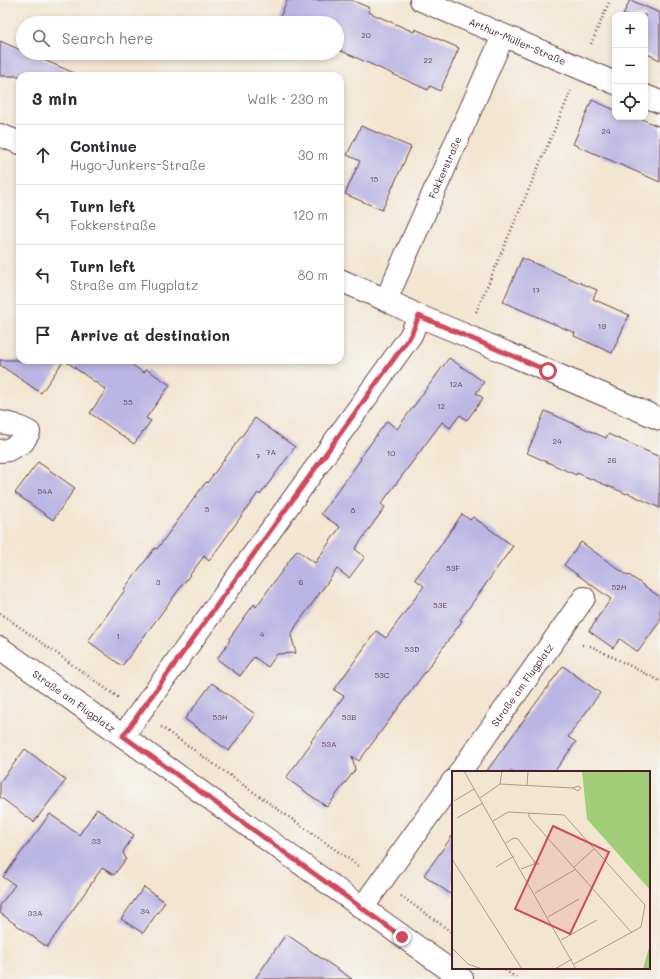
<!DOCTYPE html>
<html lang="en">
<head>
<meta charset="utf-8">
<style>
  body { margin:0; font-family:Mali,sans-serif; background:#f7f7f7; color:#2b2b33 }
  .controls { position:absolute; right:12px; top:12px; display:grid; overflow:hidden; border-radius:8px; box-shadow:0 2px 6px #0003 }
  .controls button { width:36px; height:36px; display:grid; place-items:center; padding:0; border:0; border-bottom:1px solid #e1e1e2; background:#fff; color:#2b2b33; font:20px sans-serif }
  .stop { position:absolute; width:12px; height:12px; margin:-9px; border:3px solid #d1495b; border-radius:50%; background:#fff }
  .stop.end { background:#d1495b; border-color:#fff; box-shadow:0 1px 4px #0008 }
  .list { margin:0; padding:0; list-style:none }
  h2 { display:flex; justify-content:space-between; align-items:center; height:52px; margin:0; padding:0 16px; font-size:17px }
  h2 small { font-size:13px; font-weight:400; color:#7c7c81 }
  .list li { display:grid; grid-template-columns:26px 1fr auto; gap:12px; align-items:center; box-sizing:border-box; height:60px; padding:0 16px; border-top:1px solid #e1e1e2 }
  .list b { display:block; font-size:15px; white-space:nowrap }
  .list p { margin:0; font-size:13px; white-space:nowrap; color:#7c7c81 }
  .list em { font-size:13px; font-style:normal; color:#7c7c81 }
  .icon { flex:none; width:22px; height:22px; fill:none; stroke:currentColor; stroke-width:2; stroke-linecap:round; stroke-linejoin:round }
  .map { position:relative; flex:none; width:660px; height:979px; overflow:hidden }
  .search { position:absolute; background:#fff; box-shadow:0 2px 6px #0003; left:16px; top:16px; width:328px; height:44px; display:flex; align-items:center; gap:10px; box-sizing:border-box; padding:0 14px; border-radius:22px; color:#7c7c81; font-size:15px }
  .panel { position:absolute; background:#fff; box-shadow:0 2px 6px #0003; left:16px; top:72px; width:328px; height:292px; border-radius:12px }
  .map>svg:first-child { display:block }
</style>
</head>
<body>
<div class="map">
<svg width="660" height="979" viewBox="0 0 660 979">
  <rect width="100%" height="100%" fill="#f6f6f2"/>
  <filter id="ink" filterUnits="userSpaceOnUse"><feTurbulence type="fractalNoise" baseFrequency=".025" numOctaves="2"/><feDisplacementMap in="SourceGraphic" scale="8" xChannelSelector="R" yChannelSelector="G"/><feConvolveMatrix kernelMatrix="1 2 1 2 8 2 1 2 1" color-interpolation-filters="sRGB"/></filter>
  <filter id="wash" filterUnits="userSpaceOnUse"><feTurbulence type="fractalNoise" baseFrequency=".012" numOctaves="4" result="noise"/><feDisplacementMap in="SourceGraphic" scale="16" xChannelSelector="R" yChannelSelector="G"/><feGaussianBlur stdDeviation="0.9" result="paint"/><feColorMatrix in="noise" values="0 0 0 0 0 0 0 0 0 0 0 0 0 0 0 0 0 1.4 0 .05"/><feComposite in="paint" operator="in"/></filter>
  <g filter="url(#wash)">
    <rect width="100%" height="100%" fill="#f2e6d1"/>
    <g id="blocks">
      <!-- building -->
      <g fill="#bbb5e3">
        <polygon points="287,0 351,0 370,8 368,12 414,32 415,29 459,48 440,91 430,86 428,90 337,49 337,23 286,23 279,20"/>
        <polygon points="630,0 660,13 660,60 645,53 645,15 623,15"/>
        <polygon points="0,41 23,51 23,53 28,53 81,76 0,76"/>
        <polygon points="592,100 615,110 615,117 637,117 660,127 660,182 573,144"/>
        <polygon points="361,126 411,147 382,210 345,194 360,161 347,155"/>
        <polygon points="522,258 597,290 593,299 629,315 612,353 574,336 575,333 503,302"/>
        <polygon points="449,358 484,382 476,393 483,398 467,420 460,415 450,428 442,422 381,504 385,507 355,549 365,557 349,578 337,569 296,626 291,635 296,653 277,654 268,667 254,657 240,676 217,659 230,640 229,639 254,604 256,607 297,550 315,563 340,527 321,514 361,459 360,458 387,421 397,429"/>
        <polygon points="0,360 125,360 144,373 146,369 170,385 146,418 151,421 134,444 90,413 106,390 64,360 41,393 0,365"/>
        <polygon points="545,411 606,438 608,434 660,457 660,508 628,493 627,494 577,473 576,475 527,453"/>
        <polygon points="255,418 295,447 260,495 258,493 209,561 204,556 122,666 88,641 125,590 124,589 155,548 157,549 206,482 207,483"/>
        <polygon points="38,462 75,488 53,520 15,493"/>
        <polygon points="462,514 470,520 473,517 513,546 460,620 462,621 431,664 359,761 352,756 355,770 327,807 286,778 312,742 311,741 344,696 334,690 376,631 386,638 424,586 415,579 436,552"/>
        <polygon points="581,542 628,576 629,575 660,597 660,621 638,652 620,639 613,648 589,631 596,621 595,621 611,599 564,565"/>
        <polygon points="563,666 600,693 568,737 576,742 554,772 486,772"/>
        <polygon points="212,683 255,714 229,751 185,719"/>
        <polygon points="25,749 66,780 34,822 0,797 0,782"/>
        <polygon points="97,809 134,835 123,852 126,859 114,875 102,868 47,947 0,913 0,905 15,885 3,877 50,814 79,835"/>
        <polygon points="453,835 453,896 424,875"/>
        <polygon points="144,887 165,902 143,933 121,919"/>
        <polygon points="286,934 321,958 352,979 255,979"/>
      </g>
    </g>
  </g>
  <g filter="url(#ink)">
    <use href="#blocks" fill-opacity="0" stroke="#633d44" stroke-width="1"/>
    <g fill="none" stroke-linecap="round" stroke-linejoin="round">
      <!-- minor casing -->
      <g stroke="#633d44" stroke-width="24">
        <g id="minor">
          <path id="s1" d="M421,0L615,83"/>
          <polyline points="645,96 660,102"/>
          <polyline points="0,135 20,143"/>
          <polyline points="340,280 386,300 419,316 465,335 660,419"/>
          <path id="s2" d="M386,300L503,36"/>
          <polyline points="0,422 14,425 29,432 23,442 8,450 0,451"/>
          <path id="s3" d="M0,648L462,979"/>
          <polyline points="123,736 411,335 419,316"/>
          <path id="s4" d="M460,772L584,598"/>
          <polyline points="362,908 453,781"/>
        </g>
      </g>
      <!-- path -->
      <g stroke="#633d44" stroke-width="2.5" stroke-dasharray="1 3" stroke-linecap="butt">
        <polyline points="591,44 610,0"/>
        <polyline points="476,312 571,91"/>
        <polyline points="0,613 119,698"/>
        <polyline points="582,645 591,646 660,681"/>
        <polyline points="161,727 360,867"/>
        <polyline points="401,896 453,933"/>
        <polyline points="502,968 518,979"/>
      </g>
      <!-- minor -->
      <use href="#minor" stroke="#fff" stroke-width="22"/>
    </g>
  </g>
  <g fill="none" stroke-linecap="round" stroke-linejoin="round" filter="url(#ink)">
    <!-- route -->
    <polyline stroke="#d1495b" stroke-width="5" points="402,937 123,736 411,335 419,316 548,371"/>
  </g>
  <g text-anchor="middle" stroke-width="3" stroke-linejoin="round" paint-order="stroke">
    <!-- number labels -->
    <g font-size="8" fill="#664459">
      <text x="366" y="38">20</text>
      <text x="428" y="63">22</text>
      <text x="606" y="134">24</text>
      <text x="374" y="182">15</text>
      <text x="536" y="293">17</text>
      <text x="602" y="329">19</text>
      <text x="456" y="387">12A</text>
      <text x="128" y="405">55</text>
      <text x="441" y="409">12</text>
      <text x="557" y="444">24</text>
      <text x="271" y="455">7A</text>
      <text x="391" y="456">10</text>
      <text x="258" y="459">7</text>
      <text x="612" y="463">26</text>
      <text x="45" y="494">54A</text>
      <text x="207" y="512">5</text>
      <text x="353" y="513">8</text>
      <text x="453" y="571">53F</text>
      <text x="158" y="585">3</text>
      <text x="301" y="585">6</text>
      <text x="619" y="590">52H</text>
      <text x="440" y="608">53E</text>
      <text x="262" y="637">4</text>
      <text x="118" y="639">1</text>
      <text x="412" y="652">53D</text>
      <text x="382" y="678">53C</text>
      <text x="220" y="720">53H</text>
      <text x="349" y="720">53B</text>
      <text x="329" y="747">53A</text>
      <text x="96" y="844">33</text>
      <text x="145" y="914">34</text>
      <text x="35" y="916">33A</text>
    </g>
    <!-- street labels -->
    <g font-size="10" fill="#4a1f2b" stroke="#f6f6f2">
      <text dy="4" stroke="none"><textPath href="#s1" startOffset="105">Arthur-Müller-Straße</textPath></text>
      <text dy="4" stroke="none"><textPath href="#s2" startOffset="145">Fokkerstraße</textPath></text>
      <text dy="4" stroke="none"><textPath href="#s4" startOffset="107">Straße am Flugplatz</textPath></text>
      <text dy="4" stroke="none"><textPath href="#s3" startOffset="91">Straße am Flugplatz</textPath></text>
    </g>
  </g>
  <!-- overview -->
  <g transform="translate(452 771)">
    <rect width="198" height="198" fill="#f2e6d1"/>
    <path d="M130,0H198V119L135,48ZM198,173V198H191Z" fill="#a1cc78"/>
    <path fill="none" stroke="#af968f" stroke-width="1" d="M12,0L124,198M48,13L121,17L126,15L129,17L126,20L121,17M75,15L76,0M28,27L48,13L50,0M2,30L22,18M77,42V46L180,162M5,47L31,32M41,50L56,41L112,44L193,134L189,156L122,193M54,72L62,67L66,68L82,90M0,88L70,198M82,90L86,92L87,93H82ZM44,96L62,85M122,96L142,78M69,98L82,93M83,122L124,98M96,146L127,128M109,169L145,149M0,177L16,193L30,198M103,198L120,188"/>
    <path fill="#d1495b" fill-opacity="0.15" stroke="#d1495b" stroke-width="2" d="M101,55L157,81L118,163L63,138Z"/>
    <rect width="198" height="198" fill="none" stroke="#4a1f2b" stroke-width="2"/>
  </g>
</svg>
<div class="controls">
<button>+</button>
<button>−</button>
<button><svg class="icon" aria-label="locate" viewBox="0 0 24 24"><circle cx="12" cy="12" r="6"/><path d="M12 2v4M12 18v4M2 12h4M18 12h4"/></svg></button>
</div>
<div class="stop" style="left:548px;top:371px"></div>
<div class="stop end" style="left:402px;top:937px"></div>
<div class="search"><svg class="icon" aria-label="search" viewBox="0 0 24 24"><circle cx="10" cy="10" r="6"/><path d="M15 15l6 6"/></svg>Search here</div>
<section class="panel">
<h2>3 min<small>Walk · 230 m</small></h2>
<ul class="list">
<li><svg class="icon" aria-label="ahead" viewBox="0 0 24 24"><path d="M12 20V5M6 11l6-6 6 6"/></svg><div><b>Continue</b><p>Hugo-Junkers-Straße</p></div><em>30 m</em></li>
<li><svg class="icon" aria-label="left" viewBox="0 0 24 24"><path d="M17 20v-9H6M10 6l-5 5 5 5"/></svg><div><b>Turn left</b><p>Fokkerstraße</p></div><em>120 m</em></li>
<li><svg class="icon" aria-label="left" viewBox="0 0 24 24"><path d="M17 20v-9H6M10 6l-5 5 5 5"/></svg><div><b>Turn left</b><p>Straße am Flugplatz</p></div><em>80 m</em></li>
<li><svg class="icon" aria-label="arrive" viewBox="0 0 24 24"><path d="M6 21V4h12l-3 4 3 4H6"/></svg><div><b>Arrive at destination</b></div></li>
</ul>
</section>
</div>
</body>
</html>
